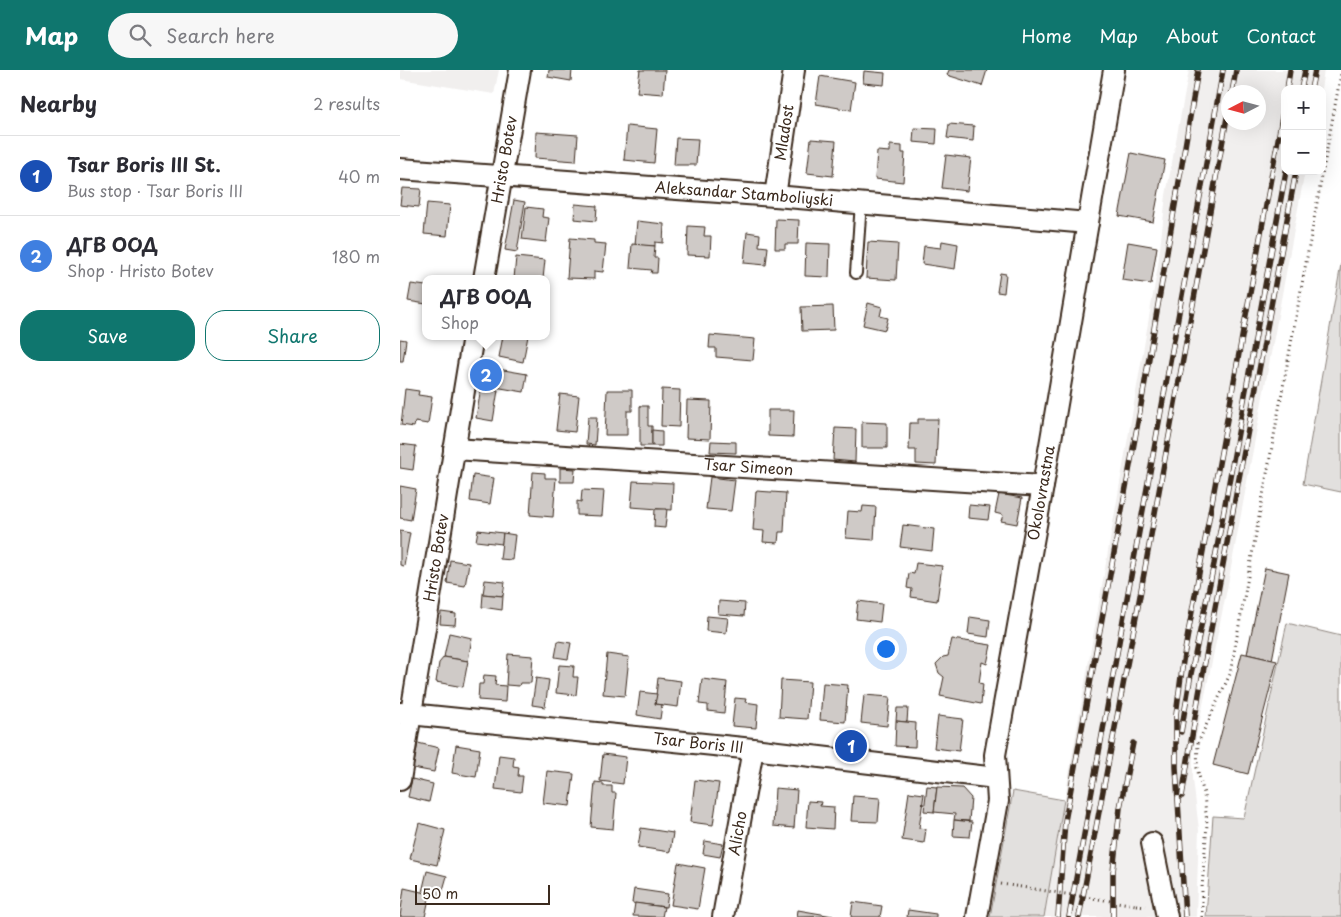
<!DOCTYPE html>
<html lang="en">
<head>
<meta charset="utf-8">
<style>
  body { margin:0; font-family:"Playpen Sans",sans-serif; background:#f7f7f7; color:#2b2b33 }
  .controls { position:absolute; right:15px; top:15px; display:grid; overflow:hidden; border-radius:10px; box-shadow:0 5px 20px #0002 }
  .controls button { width:45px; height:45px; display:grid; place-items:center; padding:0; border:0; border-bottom:1px solid #e1e1e2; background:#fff; color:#2b2b33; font:25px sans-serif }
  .compass { position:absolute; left:821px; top:15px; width:45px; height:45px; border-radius:50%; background:#fff; box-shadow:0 5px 20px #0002; rotate:264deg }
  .scale { position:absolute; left:15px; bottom:12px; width:135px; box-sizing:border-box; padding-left:5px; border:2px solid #3b2a1e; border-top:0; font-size:14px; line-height:18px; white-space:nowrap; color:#3b2a1e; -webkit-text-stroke:4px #fff; paint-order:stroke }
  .you { position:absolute; left:485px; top:578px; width:18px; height:18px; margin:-12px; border:4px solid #fff; border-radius:50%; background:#1a73e8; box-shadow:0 0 0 8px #1a73e833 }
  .badge { display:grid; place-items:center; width:32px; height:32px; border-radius:50%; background:#0f766e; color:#fff; font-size:16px; font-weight:700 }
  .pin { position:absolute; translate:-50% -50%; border:2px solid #fff; box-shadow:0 1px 5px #0006 }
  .popup { position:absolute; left:22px; top:205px; width:128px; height:65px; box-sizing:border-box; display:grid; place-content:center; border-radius:10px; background:#fff; filter:drop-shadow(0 1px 4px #0005); font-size:16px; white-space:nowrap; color:#7c7c81 }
  .popup b { font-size:19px; color:#2b2b33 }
  .popup::after { content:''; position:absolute; left:50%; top:100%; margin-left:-10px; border:10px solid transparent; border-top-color:#fff }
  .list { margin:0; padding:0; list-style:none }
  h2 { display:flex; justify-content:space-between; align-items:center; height:65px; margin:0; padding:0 20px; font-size:21px }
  h2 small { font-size:16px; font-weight:400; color:#7c7c81 }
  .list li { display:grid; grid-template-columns:32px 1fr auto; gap:15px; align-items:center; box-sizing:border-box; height:80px; padding:0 20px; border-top:1px solid #e1e1e2 }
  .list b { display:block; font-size:19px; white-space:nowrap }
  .list p { margin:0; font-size:16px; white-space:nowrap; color:#7c7c81 }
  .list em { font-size:16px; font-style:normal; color:#7c7c81 }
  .actions { display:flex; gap:10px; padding:15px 20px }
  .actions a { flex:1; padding:11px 0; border:1px solid #0f766e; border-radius:20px; text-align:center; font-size:18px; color:#0f766e }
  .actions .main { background:#0f766e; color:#fff }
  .icon { flex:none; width:28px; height:28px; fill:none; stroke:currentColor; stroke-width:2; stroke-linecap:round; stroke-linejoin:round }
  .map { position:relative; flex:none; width:941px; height:847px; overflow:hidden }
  header { display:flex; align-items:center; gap:30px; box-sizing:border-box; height:70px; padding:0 25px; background:#0f766e; color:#fff }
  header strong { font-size:24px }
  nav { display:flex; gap:28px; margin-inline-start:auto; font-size:18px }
  .search { width:350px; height:45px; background:#f7f7f7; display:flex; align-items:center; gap:12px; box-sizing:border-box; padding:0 18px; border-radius:28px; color:#7c7c81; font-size:19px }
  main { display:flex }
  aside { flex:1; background:#fff }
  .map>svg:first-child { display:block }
</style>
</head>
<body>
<header>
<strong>Map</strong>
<div class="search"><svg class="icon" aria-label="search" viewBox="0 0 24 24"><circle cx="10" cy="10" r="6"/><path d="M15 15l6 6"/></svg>Search here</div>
<nav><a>Home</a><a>Map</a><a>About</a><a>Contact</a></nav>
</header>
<main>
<aside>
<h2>Nearby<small>2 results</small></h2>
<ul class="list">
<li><span class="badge" style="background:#1a4fb4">1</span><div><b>Tsar Boris III St.</b><p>Bus stop · Tsar Boris III</p></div><em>40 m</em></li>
<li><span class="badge" style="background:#3f7fe0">2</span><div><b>ДГВ ООД</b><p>Shop · Hristo Botev</p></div><em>180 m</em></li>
</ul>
<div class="actions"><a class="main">Save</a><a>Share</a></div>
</aside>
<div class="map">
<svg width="941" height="847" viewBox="0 0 941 847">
  <rect width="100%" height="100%" fill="#fff"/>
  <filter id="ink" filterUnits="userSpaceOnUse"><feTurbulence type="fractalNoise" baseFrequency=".02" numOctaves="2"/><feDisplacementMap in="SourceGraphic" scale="10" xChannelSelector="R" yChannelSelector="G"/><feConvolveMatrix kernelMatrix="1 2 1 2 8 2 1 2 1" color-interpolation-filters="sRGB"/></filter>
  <g filter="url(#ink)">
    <!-- built -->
    <g fill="#f1efee" fill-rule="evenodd">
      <polygon points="0,0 99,0 94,24 0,9"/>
      <path d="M789,0H924L921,19H885V101H905L828,514L793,683V709L799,760L796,847H644L758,196L766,125ZM828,22H858V52H828Z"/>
    </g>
    <!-- green -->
    <g fill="#e2e0de" stroke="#8e857e">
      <polygon points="941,194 941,422 903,414"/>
      <polygon points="887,553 941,566 941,847 806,847 813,746 844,748"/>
      <polygon points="613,721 664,730 644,847 590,847"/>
    </g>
    <!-- building -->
    <g fill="#cfcac7" stroke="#3b2a1e">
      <polygon points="149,0 172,0 171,11 148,7"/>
      <polygon points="240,0 265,0 263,24 237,22"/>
      <polygon points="549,0 587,0 582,16 547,5"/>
      <polygon points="464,1 485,3 484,15 463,13"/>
      <polygon points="420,6 455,12 451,40 416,34"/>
      <polygon points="549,54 574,56 573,71 547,68"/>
      <polygon points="227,56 257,59 254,93 224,90"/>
      <polygon points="514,58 537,59 536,74 513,72"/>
      <polygon points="136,62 178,65 176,91 135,88"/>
      <polygon points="276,68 298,69 296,95 274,95"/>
      <polygon points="411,69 436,71 433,106 407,103"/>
      <polygon points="490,75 502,76 502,83 505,83 503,112 475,109 477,81 490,82"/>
      <polygon points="731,83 765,90 753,152 719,146"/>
      <polygon points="546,85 571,88 567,121 542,118"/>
      <polygon points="2,118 21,119 19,137 0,135"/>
      <polygon points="114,130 125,132 117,182 105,180"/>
      <polygon points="27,133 50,135 47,166 24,164"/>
      <polygon points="175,134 197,136 196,151 174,149"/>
      <polygon points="126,137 143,139 142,147 149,148 146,172 122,169"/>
      <polygon points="376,149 399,150 398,174 385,174 385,179 375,179"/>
      <polygon points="237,151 264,154 263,173 255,172 255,176 235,175"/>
      <polygon points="288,156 305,157 304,166 311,166 310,186 287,185"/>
      <polygon points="347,162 360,164 359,176 368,177 366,195 344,193"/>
      <polygon points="170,168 194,170 194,173 206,174 203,202 194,201 194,209 167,208"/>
      <polygon points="542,171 558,174 555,199 522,194 524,176 541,178"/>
      <polygon points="468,172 498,174 496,210 466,208"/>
      <polygon points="728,172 757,177 751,214 722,210"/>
      <polygon points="406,173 430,174 429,207 405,206"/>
      <polygon points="232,174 255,176 254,188 258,188 257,203 251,203 252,200 230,198"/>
      <polygon points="116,187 145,190 143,209 114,209"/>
      <polygon points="600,203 606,204 604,223 597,222"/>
      <polygon points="11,214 26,216 26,234 8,231"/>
      <polygon points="468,233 482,237 480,246 488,248 485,260 463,255"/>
      <polygon points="433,236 434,260 402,261 401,237"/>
      <polygon points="310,265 355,269 353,290 316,287 316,278 309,278"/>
      <polygon points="103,266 128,266 123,292 99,287"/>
      <polygon points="0,269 6,270 3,291 0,291"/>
      <polygon points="98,299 127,304 124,322 95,317"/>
      <polygon points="81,318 98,320 93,351 76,348"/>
      <polygon points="5,319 19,321 18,325 32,327 28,354 15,352 14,357 1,355"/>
      <polygon points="262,319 280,320 279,357 261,356"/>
      <polygon points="207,320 232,320 232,341 227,341 227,365 205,365"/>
      <polygon points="160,324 179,326 175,362 156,360"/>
      <polygon points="287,330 311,331 310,369 286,368"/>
      <polygon points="240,336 248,336 248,356 252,356 252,376 240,376"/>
      <polygon points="368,340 394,340 393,367 368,366"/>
      <polygon points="188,347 197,347 195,375 186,374"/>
      <polygon points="518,349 538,349 536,395 516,394 516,380 509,380 510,353 518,353"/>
      <polygon points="462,352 487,353 487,378 462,378"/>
      <polygon points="435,358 456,359 455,392 433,390"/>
      <polygon points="252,360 262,361 262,376 252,376"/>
      <polygon points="311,371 336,372 336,383 310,382"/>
      <polygon points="0,374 16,376 13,400 0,398"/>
      <polygon points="160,398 175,399 174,412 160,412"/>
      <polygon points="133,402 145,403 145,408 156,408 153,447 130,445"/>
      <polygon points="73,405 94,408 90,434 70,431"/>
      <polygon points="310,407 335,410 331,441 306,439"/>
      <polygon points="233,411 273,413 272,440 231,437"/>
      <polygon points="0,416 16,419 11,450 0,448"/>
      <polygon points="182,420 204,421 202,446 177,445 177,431 181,432"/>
      <polygon points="356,421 386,423 384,462 379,462 378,473 363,472 364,461 353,460"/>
      <polygon points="599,424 622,428 617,454 601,451 603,445 595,443"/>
      <polygon points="569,435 590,437 588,450 568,448"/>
      <polygon points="463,436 476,437 474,470 446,468 448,441 462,442"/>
      <polygon points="255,439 267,439 265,458 254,457"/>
      <polygon points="503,455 534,459 532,481 500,477"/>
      <polygon points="78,460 103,463 102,474 76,471"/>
      <polygon points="0,461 10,463 4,496 0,495"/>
      <polygon points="103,463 115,465 112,490 100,489"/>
      <polygon points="50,490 69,493 65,516 47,513"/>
      <polygon points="516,493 542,496 537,531 511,527 512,519 507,518 509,503 514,504"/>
      <polygon points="865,498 889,503 872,590 847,584"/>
      <polygon points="85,510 105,512 103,526 83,524"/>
      <polygon points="83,524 103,526 102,540 82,537"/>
      <polygon points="319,531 345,533 344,546 318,544"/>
      <polygon points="458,531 482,534 480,552 456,549"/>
      <polygon points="41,542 56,544 55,555 40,554"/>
      <polygon points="307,546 328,548 326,563 306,561"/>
      <polygon points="570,547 590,550 588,567 568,564"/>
      <polygon points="49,563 72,568 68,591 44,587"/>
      <polygon points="552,569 591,575 587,594 582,592 579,613 583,614 581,634 540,626 544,607 539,603 536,594 543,587 548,586"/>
      <polygon points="158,571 171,573 168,589 155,587"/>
      <polygon points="842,583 877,591 848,704 813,695"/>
      <polygon points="108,584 133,586 131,613 120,613 119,616 106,615"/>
      <polygon points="207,584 229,587 225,626 203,624"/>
      <polygon points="44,587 68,591 63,617 36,612 39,593"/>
      <polygon points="159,595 174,596 173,607 178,607 176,625 156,623"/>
      <polygon points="84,605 96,606 95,615 106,616 105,632 78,630 79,614 83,614"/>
      <polygon points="136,608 149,610 145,637 132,635"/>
      <polygon points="258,608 281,611 278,637 255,634"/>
      <polygon points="302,609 327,612 324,643 308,641 308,635 299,634"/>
      <polygon points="381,610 410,612 407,649 379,647"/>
      <polygon points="423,613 448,615 445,652 420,650"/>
      <polygon points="240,622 257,624 255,634 262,635 260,649 237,645"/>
      <polygon points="464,625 490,627 487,656 461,653"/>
      <polygon points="335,628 346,629 345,632 358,634 356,658 332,656"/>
      <polygon points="497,638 508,638 507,652 496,651"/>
      <polygon points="538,646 563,649 559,681 534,678"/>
      <polygon points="496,651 516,653 515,677 495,676"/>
      <polygon points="18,673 39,678 34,702 13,698"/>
      <polygon points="56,675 80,679 76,707 52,703"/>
      <polygon points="203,684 226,687 223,714 200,711"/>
      <polygon points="99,685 114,687 113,696 119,697 118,706 123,706 121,722 95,719"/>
      <polygon points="147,701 174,704 170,736 143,733"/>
      <polygon points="12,709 33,714 29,732 8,727"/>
      <polygon points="295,710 319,713 313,755 290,752"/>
      <polygon points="195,712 203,713 203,716 212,716 212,723 216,723 213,759 191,757"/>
      <polygon points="527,716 537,717 534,742 524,741"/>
      <polygon points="537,717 562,718 571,728 569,751 554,750 555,744 534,742"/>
      <polygon points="375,718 397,720 394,758 373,756"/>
      <polygon points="509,722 524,724 519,758 526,759 524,773 502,770"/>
      <polygon points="453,726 480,728 478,752 451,751"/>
      <polygon points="408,731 421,732 420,736 434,737 433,759 406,757"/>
      <polygon points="554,750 572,752 570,767 553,766"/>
      <polygon points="19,753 45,760 37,795 10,789"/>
      <polygon points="241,758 273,763 270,782 238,777"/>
      <polygon points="305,771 323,774 320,787 303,784"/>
      <polygon points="278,793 305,798 298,839 271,835"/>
      <polygon points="27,801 47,806 41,827 22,822"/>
      <polygon points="4,818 30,824 25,847 0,847"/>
      <polygon points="234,819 268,824 266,837 232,833"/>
      <polygon points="453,832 482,836 480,847 451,847"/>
      <polygon points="235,833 264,837 262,847 233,846"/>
      <polygon points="398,840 433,846 397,847"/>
      <polygon points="508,840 536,844 536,847 507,847"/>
    </g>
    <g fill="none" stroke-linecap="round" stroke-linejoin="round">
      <!-- service casing -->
      <g stroke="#3b2a1e" stroke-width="14">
        <polyline id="service" points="456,203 461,133"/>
      </g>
      <!-- minor casing -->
      <g stroke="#3b2a1e" stroke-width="24">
        <g id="minor">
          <path id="s1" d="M0,99L375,126L688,153"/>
          <path id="s2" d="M375,126L394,0"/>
          <path id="s3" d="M84,209L120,0"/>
          <path id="s4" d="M54,379L643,416"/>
          <path id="s5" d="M0,643L353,679L596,708"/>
          <path id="s6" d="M0,710L73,266"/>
          <polyline points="752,773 767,847"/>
          <path id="s7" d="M323,847L353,679"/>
          <path id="s8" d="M577,847L598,731L595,685L643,416L714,0"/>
        </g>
      </g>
      <!-- path -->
      <g stroke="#3b2a1e" stroke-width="3" stroke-dasharray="1 4" stroke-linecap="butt">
        <polyline points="601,814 615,816"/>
        <polyline points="736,835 746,836"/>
        <polyline points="802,847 802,818 807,754 804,724 797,698 798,673 830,604 941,3"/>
      </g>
      <!-- service -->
      <use href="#service" stroke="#fff" stroke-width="10"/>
      <!-- minor -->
      <use href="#minor" stroke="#fff" stroke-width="20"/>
      <!-- rail casing -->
      <g stroke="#3b2a1e" stroke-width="5.5">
        <g id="rail">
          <polyline points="887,19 890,0"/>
          <polyline points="901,19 905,0"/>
          <polyline points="911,19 915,0"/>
          <polyline points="832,22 836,0"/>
          <polyline points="781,662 791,604 814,494 886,101"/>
          <polyline points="782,726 799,624 896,101"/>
          <polyline points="658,847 665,751 740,341 798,0"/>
          <polyline points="669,847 823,0"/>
          <polyline points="679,847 737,542 828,42"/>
          <polyline points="713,847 713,802 720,738 733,673"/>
          <polyline points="785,847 776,697 776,645 783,591 885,31"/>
        </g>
      </g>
      <!-- rail -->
      <use href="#rail" stroke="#fff" stroke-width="4" stroke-dasharray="11" stroke-linecap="butt"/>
      <!-- path-bridge -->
      <polyline stroke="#3b2a1e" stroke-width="3" stroke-dasharray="1 4" stroke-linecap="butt" points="615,816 736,835"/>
    </g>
  </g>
  <g text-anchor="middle" stroke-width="4" stroke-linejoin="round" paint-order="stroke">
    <!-- street labels -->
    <g font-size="15" fill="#3b2a1e" stroke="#fff">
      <text dy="5" stroke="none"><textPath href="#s2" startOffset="64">Mladost</textPath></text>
      <text dy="5" stroke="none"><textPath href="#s3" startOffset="121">Hristo Botev</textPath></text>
      <text dy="5" stroke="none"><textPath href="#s1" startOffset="345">Aleksandar Stamboliyski</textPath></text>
      <text dy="5" stroke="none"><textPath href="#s4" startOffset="295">Tsar Simeon</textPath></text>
      <text dy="5" stroke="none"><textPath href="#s8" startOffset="430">Okolovrastna</textPath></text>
      <text dy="5" stroke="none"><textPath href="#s6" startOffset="225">Hristo Botev</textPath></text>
      <text dy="5" stroke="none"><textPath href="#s5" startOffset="300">Tsar Boris III</textPath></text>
      <text dy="5" stroke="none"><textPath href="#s7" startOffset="85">Alicho</textPath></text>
    </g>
  </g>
</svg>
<div class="controls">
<button>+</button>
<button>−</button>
</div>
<svg class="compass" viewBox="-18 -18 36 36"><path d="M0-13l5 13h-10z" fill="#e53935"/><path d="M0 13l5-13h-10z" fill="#7c7c81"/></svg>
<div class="scale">50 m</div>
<div class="you"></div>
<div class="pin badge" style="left:451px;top:676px;background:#1a4fb4">1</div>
<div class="pin badge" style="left:86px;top:305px;background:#3f7fe0">2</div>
<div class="popup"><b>ДГВ ООД</b>Shop</div>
</div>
</main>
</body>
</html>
